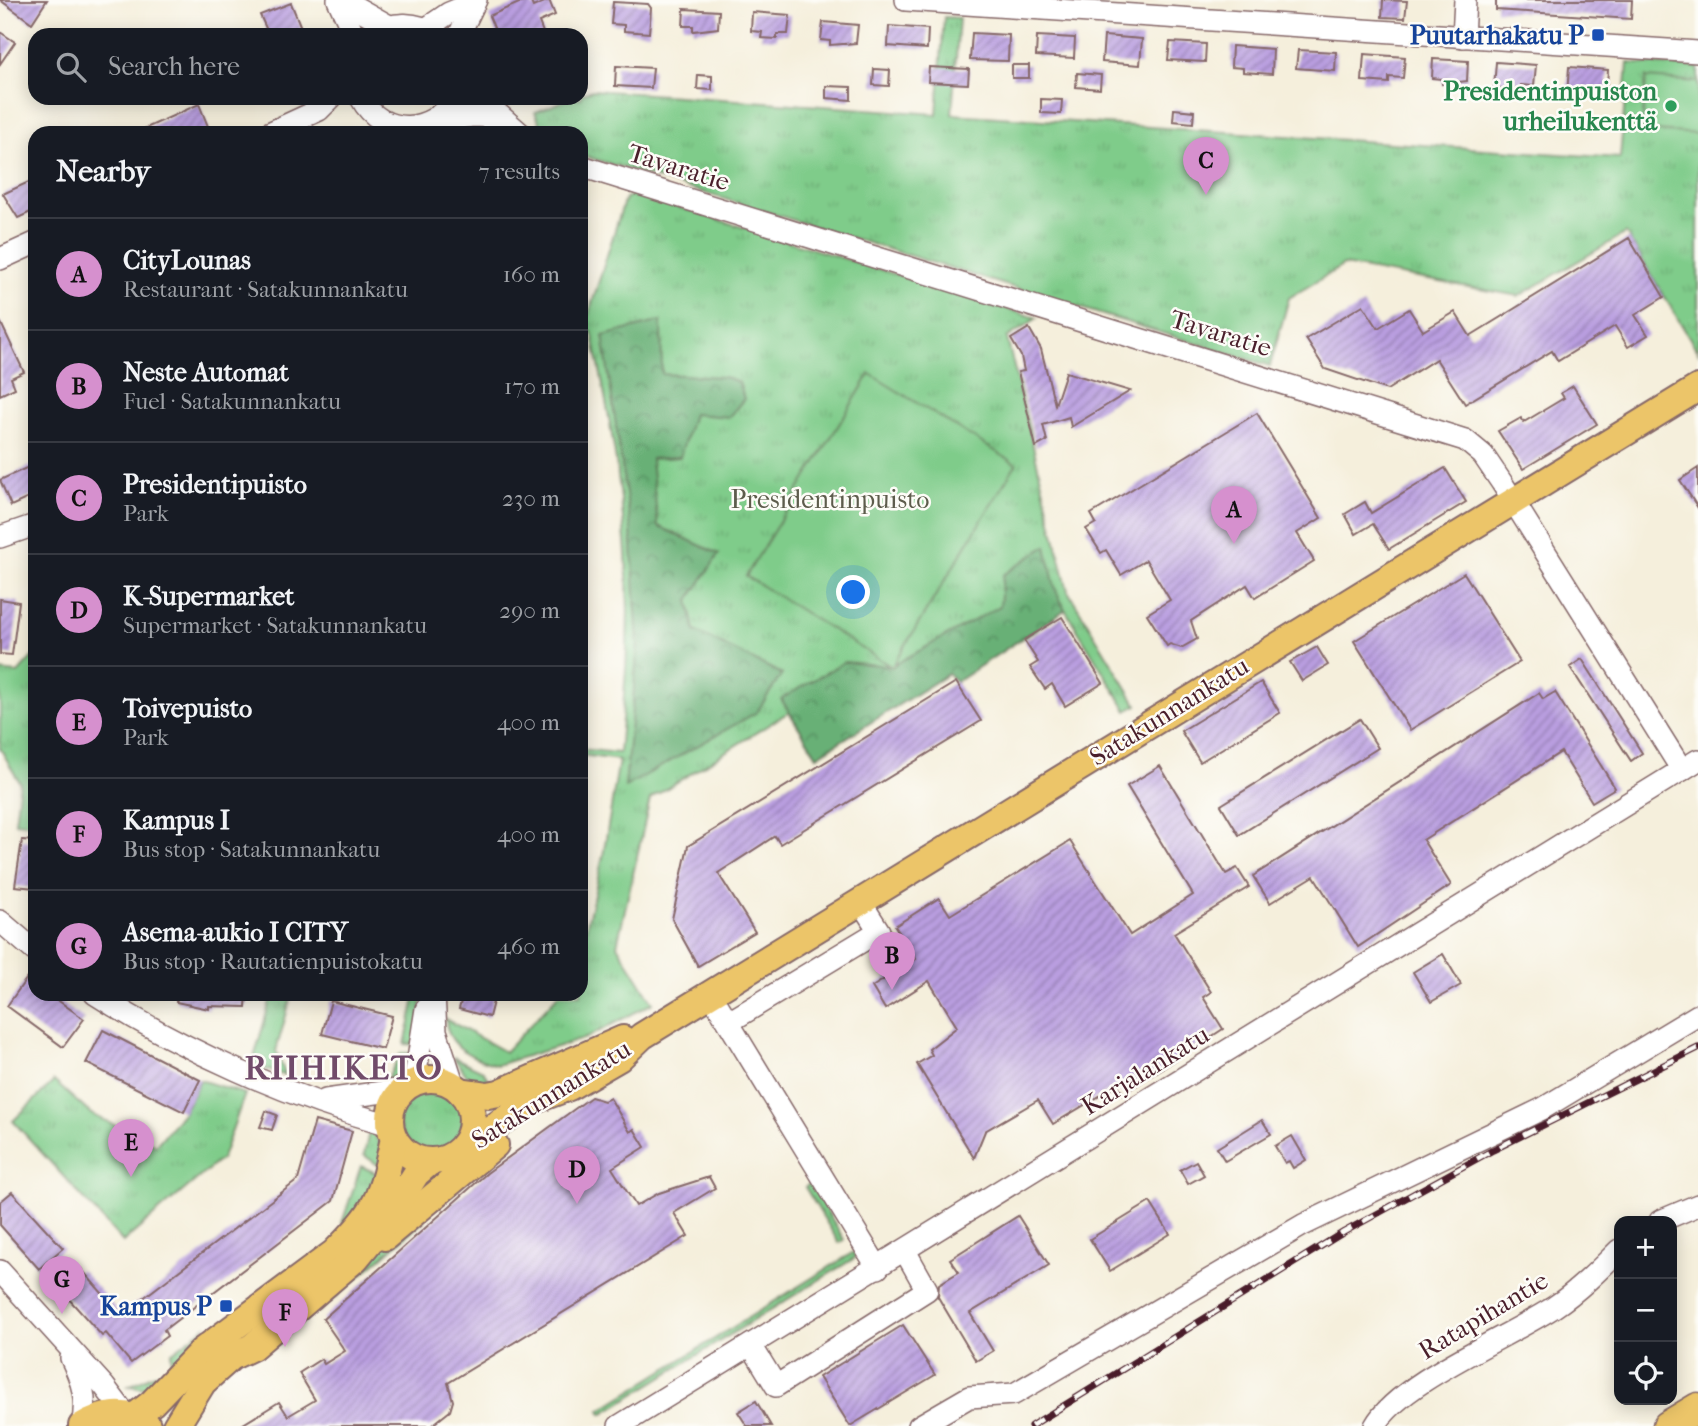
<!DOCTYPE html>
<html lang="en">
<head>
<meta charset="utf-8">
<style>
  body { margin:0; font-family:"IM FELL French Canon",serif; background:#242831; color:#f1f3f6 }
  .controls { position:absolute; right:21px; bottom:21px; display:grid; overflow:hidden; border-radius:14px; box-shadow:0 4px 18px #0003 }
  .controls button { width:63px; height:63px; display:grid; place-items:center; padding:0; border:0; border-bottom:2px solid #363941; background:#171b24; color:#f1f3f6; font:35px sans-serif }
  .you { position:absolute; left:854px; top:593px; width:24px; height:24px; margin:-18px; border:5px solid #fff; border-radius:50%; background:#1a73e8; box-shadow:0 0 0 10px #1a73e833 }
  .badge { display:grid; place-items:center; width:46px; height:46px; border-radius:50%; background:#d690ce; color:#111; font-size:23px; font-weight:700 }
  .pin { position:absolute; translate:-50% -58px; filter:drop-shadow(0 2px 4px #0008) }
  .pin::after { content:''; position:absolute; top:37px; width:24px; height:21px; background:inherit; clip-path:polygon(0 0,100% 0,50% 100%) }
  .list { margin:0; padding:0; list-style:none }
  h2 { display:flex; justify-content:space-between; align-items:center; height:91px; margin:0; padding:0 28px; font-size:30px }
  h2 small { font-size:23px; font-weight:400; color:#9ea1a6 }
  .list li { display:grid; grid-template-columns:46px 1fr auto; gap:21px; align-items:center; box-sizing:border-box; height:112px; padding:0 28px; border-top:2px solid #363941 }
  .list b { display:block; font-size:26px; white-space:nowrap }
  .list p { margin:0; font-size:23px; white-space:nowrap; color:#9ea1a6 }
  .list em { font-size:23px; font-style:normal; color:#9ea1a6 }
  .icon { flex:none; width:38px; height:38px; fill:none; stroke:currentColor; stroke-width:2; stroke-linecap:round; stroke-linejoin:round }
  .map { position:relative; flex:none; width:1698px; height:1426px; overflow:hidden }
  .search { position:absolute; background:#171b24; box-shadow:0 4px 18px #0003; left:28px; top:28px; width:560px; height:77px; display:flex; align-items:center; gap:18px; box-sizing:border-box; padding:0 24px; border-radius:21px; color:#9ea1a6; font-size:26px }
  .panel { position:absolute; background:#171b24; box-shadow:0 4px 18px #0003; left:28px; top:126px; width:560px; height:875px; border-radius:21px }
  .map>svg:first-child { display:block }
</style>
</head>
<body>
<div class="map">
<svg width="1698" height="1426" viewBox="0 0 1698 1426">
  <defs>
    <pattern id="grass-tufts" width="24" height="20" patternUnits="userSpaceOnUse" patternTransform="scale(1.75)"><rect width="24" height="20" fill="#7fcc8a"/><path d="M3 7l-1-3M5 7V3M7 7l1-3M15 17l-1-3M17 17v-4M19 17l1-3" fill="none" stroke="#6faf77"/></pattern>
    <pattern id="forest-crowns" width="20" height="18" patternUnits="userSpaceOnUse" patternTransform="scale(1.75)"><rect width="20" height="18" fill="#67b076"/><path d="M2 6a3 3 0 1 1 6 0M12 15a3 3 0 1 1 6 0" fill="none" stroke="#578f61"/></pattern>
    <pattern id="building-hatch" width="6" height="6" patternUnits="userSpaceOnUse" patternTransform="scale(1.75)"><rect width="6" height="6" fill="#b99ee0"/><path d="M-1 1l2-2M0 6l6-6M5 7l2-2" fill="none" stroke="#9880b6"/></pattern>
  </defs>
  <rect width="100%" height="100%" fill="#fdfcf7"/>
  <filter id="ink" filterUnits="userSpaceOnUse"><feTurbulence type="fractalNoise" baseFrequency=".0143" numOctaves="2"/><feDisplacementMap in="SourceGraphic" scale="14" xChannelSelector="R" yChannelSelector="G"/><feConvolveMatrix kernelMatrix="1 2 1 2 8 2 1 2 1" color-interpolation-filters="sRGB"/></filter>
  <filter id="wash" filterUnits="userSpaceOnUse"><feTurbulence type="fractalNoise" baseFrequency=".00686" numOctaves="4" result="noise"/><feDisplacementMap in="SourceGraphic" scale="28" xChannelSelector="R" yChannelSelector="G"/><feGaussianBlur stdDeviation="1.57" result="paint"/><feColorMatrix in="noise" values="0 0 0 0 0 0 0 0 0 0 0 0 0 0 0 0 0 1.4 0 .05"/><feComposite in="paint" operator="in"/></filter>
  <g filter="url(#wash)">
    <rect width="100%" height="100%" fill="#f5efdc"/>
    <!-- grass -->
    <g fill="url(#grass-tufts)" stroke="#64765a" stroke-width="2">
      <polygon points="944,17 959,18 952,114 1620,158 1628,63 1698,67 1698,352 1626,233 1519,296 1344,265 1289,298 1270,366 581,155 581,133 544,133 535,112 571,98 581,98 581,94 592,90 937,114"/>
      <path d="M635,194L1037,318L1007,338L1068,591L1137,705L1127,711L1061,603L817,756L789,712L650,799L617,945L653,1003L586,1038L497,1065C474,1059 446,1047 446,1019L505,1052L559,994H581V950L603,856L619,760L581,755V749L619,753C622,717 626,681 627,646C632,541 614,434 592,332L581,334V319L588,316L625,198Z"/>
      <polygon points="35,654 35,824 15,822 20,783 0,748 0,671 18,673"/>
      <polygon points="272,994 292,994 276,1051 286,1076 252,1065"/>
      <polygon points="416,994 423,994 416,1045 405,1044"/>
      <polygon points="401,1053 415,1053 405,1073 385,1083"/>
      <polygon points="453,1057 483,1071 493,1087 470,1080"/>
      <polygon points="200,1080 245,1094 222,1158 123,1242 13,1121 54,1081 91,1114 156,1145 184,1112"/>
      <circle cx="431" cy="1119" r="32"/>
      <polygon points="370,1127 380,1144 382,1168 364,1155"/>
      <polygon points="361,1166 382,1176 347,1223 342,1223"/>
      <polygon points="810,1184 812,1185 844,1240 839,1243 805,1187"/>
      <polygon points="424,1212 424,1221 318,1312 333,1288"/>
      <polygon points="854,1252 856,1257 602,1414 600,1410"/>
      <polygon points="205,1327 199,1344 172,1364 171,1353"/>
      <polygon points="165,1373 152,1389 129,1386 152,1375"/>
    </g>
    <!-- forest -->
    <g fill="url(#forest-crowns)" stroke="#586850" stroke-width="2">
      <polygon points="661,321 662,374 724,377 739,382 744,399 729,417 693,414 680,457 651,459 658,526 719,554 689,600 695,631 782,674 757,712 625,787 638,644 631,529 603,336"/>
      <polygon points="1046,546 1055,588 1065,610 956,682 948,674 817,756 781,699 844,662 892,666 1000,606 1003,575"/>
    </g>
    <!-- garden -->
    <g fill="#7fcc8a" stroke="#64765a" stroke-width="2">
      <polygon points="1646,78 1698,82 1698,134 1642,130"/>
      <polygon points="870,374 1016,464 892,667 746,576"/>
    </g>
    <g id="blocks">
      <!-- building -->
      <g fill="url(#building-hatch)">
        <polygon points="0,0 47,0 32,23"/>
        <polygon points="526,0 530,0 533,7 549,0 555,15 539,22 544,35 497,35 489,16"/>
        <polygon points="1383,0 1407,1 1405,18 1382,17"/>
        <polygon points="1496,0 1632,0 1631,19 1496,10"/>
        <polygon points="613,2 648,4 651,8 649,33 624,31 624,25 611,24"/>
        <polygon points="291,3 304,35 269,35 260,15"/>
        <polygon points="684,9 719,11 718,28 693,31 693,26 683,26"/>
        <polygon points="752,12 790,15 788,34 777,34 777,39 761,38 762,32 751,31"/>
        <polygon points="823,22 858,25 856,43 830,45 830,41 821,40"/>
        <polygon points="889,26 928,29 927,49 888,46"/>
        <polygon points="0,32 15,42 0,64"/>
        <polygon points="972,33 1009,35 1008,61 970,60"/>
        <polygon points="1037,36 1075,38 1074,58 1036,56"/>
        <polygon points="1104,36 1142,39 1140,65 1102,62"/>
        <polygon points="1170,42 1206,44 1205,62 1168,60"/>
        <polygon points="1232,46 1273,49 1272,74 1243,72 1243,68 1231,67"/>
        <polygon points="1298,50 1336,52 1335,71 1296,68"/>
        <polygon points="1364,54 1405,57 1403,78 1389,77 1389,83 1362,81"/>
        <polygon points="1433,59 1468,61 1467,81 1442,84 1442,79 1432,78"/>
        <polygon points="1496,62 1536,65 1534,86 1521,85 1521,90 1494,88"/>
        <rect x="1012" y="65" width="17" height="13"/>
        <polygon points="616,66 653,68 651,88 615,86"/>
        <polygon points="929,67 969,69 968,84 928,82"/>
        <polygon points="1569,67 1608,70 1606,98 1567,95"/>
        <polygon points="874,69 890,70 889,86 873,85"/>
        <polygon points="1077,73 1101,75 1100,89 1076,87"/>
        <polygon points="698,75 712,76 712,90 697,89"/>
        <polygon points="826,86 851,87 851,100 826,98"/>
        <polygon points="1041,99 1062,100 1061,114 1041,113"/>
        <polygon points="199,104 209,129 200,133 135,133"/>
        <polygon points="1174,109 1194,111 1193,123 1173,121"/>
        <polygon points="35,179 35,210 18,218 3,194"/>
        <polygon points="1629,238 1664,297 1635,315 1648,335 1628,347 1615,326 1558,361 1552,351 1465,404 1436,359 1387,390 1325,369 1306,339 1363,305 1378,328 1409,309 1423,331 1455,312 1470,336"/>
        <polygon points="0,321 24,372 11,378 15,388 0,395"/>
        <polygon points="1029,328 1041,349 1055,405 1066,372 1130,391 1071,427 1069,417 1043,425 1047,441 1036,447 1018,372 1024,371 1021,356 1011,339"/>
        <polygon points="1573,386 1597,424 1523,469 1498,431 1521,418 1524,422 1564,398 1561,393"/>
        <polygon points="1257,413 1321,518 1297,533 1314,561 1255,598 1247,585 1191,621 1197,639 1181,648 1170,644 1167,646 1147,614 1170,600 1146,560 1121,575 1106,550 1101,553 1086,529 1096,523 1091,514"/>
        <polygon points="35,464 35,495 11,506 0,480"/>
        <polygon points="1445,468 1466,502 1389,549 1373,524 1356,534 1345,514 1365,502 1371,513"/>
        <polygon points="1698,468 1698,508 1680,480"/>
        <polygon points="1464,573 1520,662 1410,730 1354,641"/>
        <polygon points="0,599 19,602 12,655 0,654"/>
        <polygon points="1062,617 1103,683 1065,706 1052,684 1045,689 1030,667 1038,662 1024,640"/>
        <polygon points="1317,647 1328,665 1302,681 1290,662"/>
        <polygon points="1582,659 1642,753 1631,761 1570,667"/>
        <polygon points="956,682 981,721 780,844 775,836 718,873 755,932 698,966 672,919 688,846"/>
        <polygon points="1261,682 1280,713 1200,762 1181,731"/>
        <polygon points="1555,692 1615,788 1592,802 1561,752 1423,840 1451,885 1358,947 1314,876 1270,903 1253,876 1539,693 1543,699"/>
        <polygon points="1360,719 1378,748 1239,835 1221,805"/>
        <polygon points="1160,766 1226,874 1237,868 1249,887 1174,933 1211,992 1203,997 1223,1029 1123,1094 1118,1085 1053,1124 1038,1100 985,1131 974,1158 917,1064 932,1055 929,1049 957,1027 929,981 885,1009 872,987 916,959 895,926 939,898 950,915 1070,841 1130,935 1193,895 1127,786"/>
        <polygon points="22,840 35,841 35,888 15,886"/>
        <polygon points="1443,954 1461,985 1431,1002 1413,972"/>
        <polygon points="27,978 35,984 35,994 49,994 84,1019 63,1047 7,1006"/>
        <polygon points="177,994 247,994 246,1007 209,1006 209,1009 176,1002"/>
        <polygon points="463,994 495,994 489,1017 459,1009"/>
        <polygon points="331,1001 392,1016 383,1049 322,1034"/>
        <polygon points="103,1030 200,1080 184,1112 86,1063"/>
        <polygon points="591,1097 604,1101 610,1098 630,1132 634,1129 645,1147 612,1168 636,1206 659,1193 709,1177 715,1188 674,1213 688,1236 448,1383 453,1401 450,1411 431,1426 240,1426 279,1402 288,1416 315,1400 299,1373 321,1359 324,1364 345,1351 323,1319 487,1173"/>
        <polygon points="266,1111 277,1115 272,1130 260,1127"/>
        <polygon points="1262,1120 1271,1134 1225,1161 1217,1148"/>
        <polygon points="315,1121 352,1131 333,1201 164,1330 167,1336 131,1363 106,1333 102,1336 59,1288 81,1269 121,1315 298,1180"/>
        <polygon points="1292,1136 1306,1160 1293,1168 1289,1161 1285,1163 1275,1146"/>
        <polygon points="1196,1161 1204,1175 1188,1184 1180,1170"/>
        <polygon points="12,1192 63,1248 39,1269 0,1225 0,1202"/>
        <polygon points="1150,1202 1170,1234 1110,1271 1090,1239"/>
        <polygon points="1018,1216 1049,1265 970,1313 993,1351 976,1361 938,1297 939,1284 959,1272 950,1259"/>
        <polygon points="903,1325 935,1375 850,1426 819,1377"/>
        <polygon points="756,1401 771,1426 747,1426 738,1412"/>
      </g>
    </g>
  </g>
  <g filter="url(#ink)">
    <use href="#blocks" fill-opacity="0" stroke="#866869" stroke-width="2"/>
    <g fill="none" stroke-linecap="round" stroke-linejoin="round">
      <!-- minor casing -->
      <g stroke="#866869" stroke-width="24">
        <g id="minor">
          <polyline points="338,0 354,35"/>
          <polyline points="343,0 389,26"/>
          <polyline points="906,0 1698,52"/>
          <polyline points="427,28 449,13 473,3"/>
          <path d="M373,35C393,20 417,22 438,35"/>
          <polyline points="459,35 476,0"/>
          <polyline points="1463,37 1465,0"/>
          <path d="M361,98C382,138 433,134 454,98"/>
          <polyline points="480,98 520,133"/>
          <polyline points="432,122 472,116 499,117"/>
          <polyline points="269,133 319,110 331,98"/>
          <polyline points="581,166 1465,440 1483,455 1502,483 1682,770"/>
          <polyline points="0,259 35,243"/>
          <polyline points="0,537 35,525"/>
          <polyline points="0,921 35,951"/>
          <path d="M95,994C184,1051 288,1097 390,1125"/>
          <polyline points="434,994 436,1031 454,1086"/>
          <polyline points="711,994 878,1268"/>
          <polyline points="729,1022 879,931 860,901"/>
          <polyline points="414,1084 426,1009"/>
          <polyline points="326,1100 404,1089"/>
          <polyline points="1660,1221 1698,1205"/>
          <polyline points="0,1271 104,1386 126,1415"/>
          <polyline points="751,1345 776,1386 927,1290 905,1251"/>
          <path d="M71,1358C82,1381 88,1400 82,1425"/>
          <polyline points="619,1426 1698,760"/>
          <polyline points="919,1426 969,1397 1014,1394 1303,1225 1542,1109 1698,1015"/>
          <path d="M1375,1426C1399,1382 1509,1337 1554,1307C1578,1291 1599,1270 1619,1250"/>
        </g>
      </g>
      <!-- major casing -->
      <g stroke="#866869" stroke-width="30">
        <g id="major">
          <circle cx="431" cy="1120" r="41"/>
          <polyline points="460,1091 488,1095 499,1093 623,1039"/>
          <polyline points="459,1151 532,1101 569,1087 619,1058 642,1036 1698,388"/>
          <polyline points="385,1237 495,1145"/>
          <path d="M134,1417L152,1403L202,1351L334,1253C379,1208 381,1199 394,1138"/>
          <path d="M82,1426C101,1414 128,1409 147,1425"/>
          <polyline points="176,1426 203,1382 231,1357 252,1347 356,1258 384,1224 416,1174 430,1162"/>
        </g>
      </g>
      <!-- highway casing -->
      <g stroke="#866869" stroke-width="33">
        <polyline id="highway" points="1668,1426 1698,1408"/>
      </g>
      <!-- minor -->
      <use href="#minor" stroke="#fff" stroke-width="21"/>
      <!-- major -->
      <use href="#major" stroke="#ecc569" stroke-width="26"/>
      <!-- highway -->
      <use href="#highway" stroke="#ecc569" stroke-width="30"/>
      <!-- rail casing -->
      <g stroke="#4a1f2b" stroke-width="7">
        <polyline id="rail" points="1031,1426 1344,1232 1493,1150 1698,1048"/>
      </g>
      <!-- rail -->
      <use href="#rail" stroke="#fdfcf7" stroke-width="4.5" stroke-dasharray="13" stroke-linecap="butt"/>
    </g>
  </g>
  <!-- markers -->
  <g fill="#1a4fb4" stroke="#fdfcf7" stroke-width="2.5">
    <rect x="1591" y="28" width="14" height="14" rx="3.5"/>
    <rect x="219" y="1299" width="14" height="14" rx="3.5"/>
  </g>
  <circle fill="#2e9e5b" stroke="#fdfcf7" stroke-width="2.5" cx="1671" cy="106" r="7"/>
  <g text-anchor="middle" stroke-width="5" stroke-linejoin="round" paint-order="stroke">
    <!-- transit labels -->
    <g font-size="26" font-weight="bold" fill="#164399" stroke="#fdfcf7" text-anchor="end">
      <text x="1584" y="44">Puutarhakatu P</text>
      <text x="212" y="1315">Kampus P</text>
    </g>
    <!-- leisure labels -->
    <g font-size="26" font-weight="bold" fill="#27864d" stroke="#fdfcf7" text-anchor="end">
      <text x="1657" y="100">Presidentinpuiston<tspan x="1657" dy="30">urheilukenttä</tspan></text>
    </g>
    <!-- street labels -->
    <g font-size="26" fill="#4a1f2b" stroke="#fdfcf7">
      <text transform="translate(679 167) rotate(17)" y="9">Tavaratie</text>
      <text transform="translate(1221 333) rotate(17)" y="9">Tavaratie</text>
      <text transform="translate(1169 711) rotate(-32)" y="9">Satakunnankatu</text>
      <text transform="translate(1145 1070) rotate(-32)" y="9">Karjalankatu</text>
      <text transform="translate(551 1094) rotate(-32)" y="9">Satakunnankatu</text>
      <text transform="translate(1483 1315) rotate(-31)" y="9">Ratapihantie</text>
    </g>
    <!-- park labels -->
    <g font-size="26" fill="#5d5c4c" stroke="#fdfcf7">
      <text x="830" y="508">Presidentinpuisto</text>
    </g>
    <!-- district labels -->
    <g font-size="33" font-weight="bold" letter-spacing="2" fill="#714b6a" stroke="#fdfcf7">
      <text x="344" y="1079">RIIHIKETO</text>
    </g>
  </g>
</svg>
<div class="controls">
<button>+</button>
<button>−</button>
<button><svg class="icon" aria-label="locate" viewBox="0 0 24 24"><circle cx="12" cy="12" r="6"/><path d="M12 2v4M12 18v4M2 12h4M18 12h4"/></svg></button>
</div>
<div class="you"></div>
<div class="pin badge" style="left:1234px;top:544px">A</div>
<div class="pin badge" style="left:892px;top:990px">B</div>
<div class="pin badge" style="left:1206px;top:195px">C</div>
<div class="pin badge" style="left:577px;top:1204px">D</div>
<div class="pin badge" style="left:131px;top:1177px">E</div>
<div class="pin badge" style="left:285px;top:1347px">F</div>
<div class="pin badge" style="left:62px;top:1314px">G</div>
<div class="search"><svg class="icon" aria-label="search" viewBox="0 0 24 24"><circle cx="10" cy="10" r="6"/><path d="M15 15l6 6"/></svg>Search here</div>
<section class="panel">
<h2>Nearby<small>7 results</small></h2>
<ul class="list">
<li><span class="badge">A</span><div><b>CityLounas</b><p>Restaurant · Satakunnankatu</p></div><em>160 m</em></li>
<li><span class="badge">B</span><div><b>Neste Automat</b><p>Fuel · Satakunnankatu</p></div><em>170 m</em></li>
<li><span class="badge">C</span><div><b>Presidentipuisto</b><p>Park</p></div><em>230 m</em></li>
<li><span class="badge">D</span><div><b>K-Supermarket</b><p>Supermarket · Satakunnankatu</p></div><em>290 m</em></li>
<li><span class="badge">E</span><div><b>Toivepuisto</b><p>Park</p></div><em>400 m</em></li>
<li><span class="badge">F</span><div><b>Kampus I</b><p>Bus stop · Satakunnankatu</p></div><em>400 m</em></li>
<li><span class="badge">G</span><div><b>Asema-aukio I CITY</b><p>Bus stop · Rautatienpuistokatu</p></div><em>460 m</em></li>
</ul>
</section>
</div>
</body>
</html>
